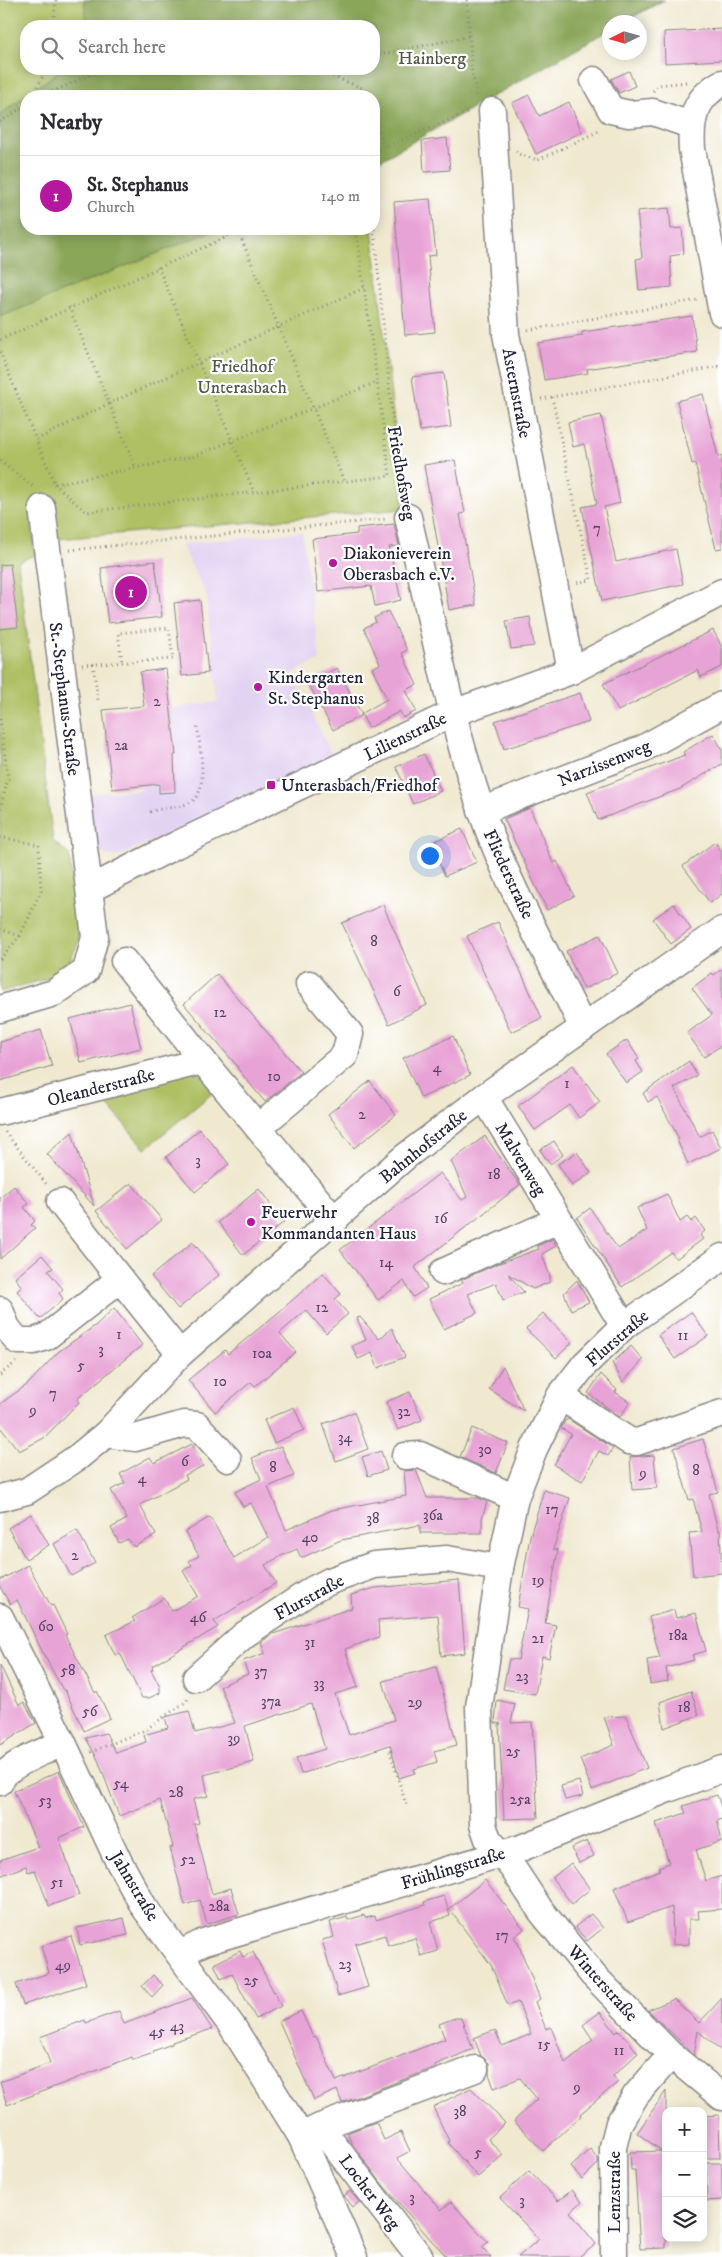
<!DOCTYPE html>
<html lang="en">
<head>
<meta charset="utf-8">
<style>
  body { margin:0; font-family:"IM FELL DW Pica",serif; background:#f7f7f7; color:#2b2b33 }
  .controls { position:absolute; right:15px; bottom:15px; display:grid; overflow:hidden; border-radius:10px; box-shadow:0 2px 12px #0003 }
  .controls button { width:45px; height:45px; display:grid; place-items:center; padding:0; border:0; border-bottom:1px solid #e1e1e2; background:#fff; color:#2b2b33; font:25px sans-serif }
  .compass { position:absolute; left:602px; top:15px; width:45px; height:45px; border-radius:50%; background:#fff; box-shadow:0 2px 12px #0003; rotate:265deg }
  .you { position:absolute; left:429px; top:855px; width:18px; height:18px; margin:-12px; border:4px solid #fff; border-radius:50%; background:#1a73e8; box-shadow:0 0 0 8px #1a73e833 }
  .badge { display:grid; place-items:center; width:32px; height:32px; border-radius:50%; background:#b5179e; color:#fff; font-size:16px; font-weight:700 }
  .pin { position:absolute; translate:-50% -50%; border:2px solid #fff; box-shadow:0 1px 5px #0006 }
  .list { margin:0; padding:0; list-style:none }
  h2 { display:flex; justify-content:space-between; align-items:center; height:65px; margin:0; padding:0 20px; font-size:21px }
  h2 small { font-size:16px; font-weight:400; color:#7c7c81 }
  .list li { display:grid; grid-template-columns:32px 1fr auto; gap:15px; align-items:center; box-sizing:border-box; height:80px; padding:0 20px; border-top:1px solid #e1e1e2 }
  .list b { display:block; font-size:19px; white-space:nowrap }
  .list p { margin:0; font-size:16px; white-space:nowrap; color:#7c7c81 }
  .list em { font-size:16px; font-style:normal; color:#7c7c81 }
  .icon { flex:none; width:28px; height:28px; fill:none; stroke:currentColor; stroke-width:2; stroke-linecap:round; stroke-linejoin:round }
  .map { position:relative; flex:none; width:722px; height:2257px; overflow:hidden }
  .search { position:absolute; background:#fff; box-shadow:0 2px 12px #0003; left:20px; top:20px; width:360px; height:55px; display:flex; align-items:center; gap:12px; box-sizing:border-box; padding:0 18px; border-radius:20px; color:#7c7c81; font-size:19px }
  .panel { position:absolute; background:#fff; box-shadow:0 2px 12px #0003; left:20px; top:90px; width:360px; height:145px; border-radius:20px }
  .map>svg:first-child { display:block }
</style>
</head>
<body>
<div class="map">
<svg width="722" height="2257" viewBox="0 0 722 2257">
  <rect width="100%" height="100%" fill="#fff"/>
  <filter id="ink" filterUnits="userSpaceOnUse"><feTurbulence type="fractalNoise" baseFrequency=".02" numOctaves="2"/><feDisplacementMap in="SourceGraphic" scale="10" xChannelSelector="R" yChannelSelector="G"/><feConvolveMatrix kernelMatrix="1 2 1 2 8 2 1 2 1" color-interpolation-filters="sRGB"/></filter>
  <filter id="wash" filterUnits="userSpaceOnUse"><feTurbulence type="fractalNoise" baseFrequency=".0096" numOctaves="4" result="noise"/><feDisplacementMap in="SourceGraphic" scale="20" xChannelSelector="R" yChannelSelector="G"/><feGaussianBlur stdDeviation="1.12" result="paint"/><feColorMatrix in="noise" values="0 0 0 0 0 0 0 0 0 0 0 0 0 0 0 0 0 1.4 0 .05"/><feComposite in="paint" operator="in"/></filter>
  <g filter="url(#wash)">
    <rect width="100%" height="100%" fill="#f0e9d0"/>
    <!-- built -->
    <polygon fill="#e3d3f3" points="302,532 320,660 292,673 333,757 119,856 107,856 94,848 86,794 141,790 138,759 176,755 172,708 218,702 206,595 181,544"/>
    <!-- green -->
    <g fill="#aec063" stroke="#68714f" fill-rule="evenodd">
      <path d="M0,0H665L623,22H610L374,96H26V229H372L404,509L58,539L30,510L35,555L18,562L53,841L69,854L79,941L63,974L0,992ZM26,26H374V69H26Z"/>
      <polygon points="197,1069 215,1091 145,1149 102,1098"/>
    </g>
    <!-- forest -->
    <polygon fill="#8aa659" stroke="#56644a" points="84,0 662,0 623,22 610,22 609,30 374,164 374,96 26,96 26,229 217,229 0,317 0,114 62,69 374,69 374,26 86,26"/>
    <g id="blocks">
      <!-- building -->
      <g fill="#e8a3d6">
        <polygon points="722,29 722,60 665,63 664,32"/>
        <polygon points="629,71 635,86 619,93 611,79"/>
        <polygon points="529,95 539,116 569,102 582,132 536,154 512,103"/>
        <polygon points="447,138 450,170 424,172 422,141"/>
        <polygon points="430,199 436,255 428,256 435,332 405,335 394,202"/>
        <polygon points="669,208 671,229 682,228 684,254 670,256 672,287 639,290 636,259 642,258 637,211"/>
        <polygon points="692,316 697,352 587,369 588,373 544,380 538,343 582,336 582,332"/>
        <polygon points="444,373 451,427 420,431 412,377"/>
        <polygon points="703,394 718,457 722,456 722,548 716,549 695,463 692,464 677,401"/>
        <polygon points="601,415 620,503 604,507 616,562 676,549 683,584 602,601 582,507 597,504 584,444 573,447 568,422"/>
        <polygon points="455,460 465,513 460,514 476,605 449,610 424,465"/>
        <polygon points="394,524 399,546 389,547 401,600 375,606 371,586 318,592 312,539 357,534 357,528"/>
        <polygon points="155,561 162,617 108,623 101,568"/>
        <polygon points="10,564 18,627 0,629 0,565"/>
        <polygon points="200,600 208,673 182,676 174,603"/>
        <polygon points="388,611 407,650 402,653 417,685 406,690 416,711 403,718 400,711 369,728 361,714 387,699 372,668 380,664 364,628 376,622 374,618"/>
        <polygon points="530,617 534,646 511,649 506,621"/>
        <polygon points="713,630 722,647 722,667 701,677 698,670 618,711 603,684"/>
        <polygon points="337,668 362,715 333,730 308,683"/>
        <polygon points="166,669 176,755 174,755 175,792 159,793 159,784 112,789 103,710 144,706 140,672"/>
        <polygon points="580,693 589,722 504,749 495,721"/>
        <polygon points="713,734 722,749 722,764 680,789 598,820 587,792 685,755 683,752"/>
        <polygon points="424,754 441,791 413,804 396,767"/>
        <polygon points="530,808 553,863 557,861 574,896 547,910 504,819"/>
        <polygon points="462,829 477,862 445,876 430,843"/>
        <polygon points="715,842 722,852 722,894 710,903 683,866"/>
        <polygon points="674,904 691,929 671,944 653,919"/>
        <polygon points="383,905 427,1005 389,1024 342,923"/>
        <polygon points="498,922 542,1018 511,1032 467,936"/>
        <polygon points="600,935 618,973 584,989 566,951"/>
        <polygon points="722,969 722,1045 704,1057 687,1033 712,1015 692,988 712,973 714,975"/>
        <polygon points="217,974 301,1072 265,1102 237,1068 238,1067 184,1004"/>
        <polygon points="130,1003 141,1048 81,1063 70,1019"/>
        <polygon points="41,1030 52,1066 0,1081 0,1042"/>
        <polygon points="453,1036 470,1075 421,1098 403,1058"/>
        <polygon points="627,1040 639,1059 636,1061 643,1072 626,1083 606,1054"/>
        <polygon points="689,1061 697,1076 674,1088 700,1137 712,1130 721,1148 688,1164 677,1140 679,1139 657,1097 648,1102 643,1093"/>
        <polygon points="573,1065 600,1102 579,1118 570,1105 535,1130 518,1106"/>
        <polygon points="370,1081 396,1115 354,1148 328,1114"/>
        <polygon points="200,1129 229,1164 195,1192 166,1157"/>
        <polygon points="72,1132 94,1206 47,1154"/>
        <polygon points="485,1136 520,1185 415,1267 427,1288 413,1297 404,1281 378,1300 340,1250 440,1173 462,1200 467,1197 451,1161"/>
        <polygon points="554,1141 563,1155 550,1164 540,1150"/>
        <polygon points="577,1152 591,1173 572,1186 558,1164"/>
        <polygon points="131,1183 162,1220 127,1249 96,1211"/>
        <polygon points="14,1186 29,1204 24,1207 35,1221 31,1225 35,1228 0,1259 0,1198"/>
        <polygon points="259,1189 284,1222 243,1255 218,1222"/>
        <polygon points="667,1194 680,1222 687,1217 691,1222 696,1218 705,1231 700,1235 703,1239 676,1259 671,1252 622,1287 577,1218 590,1208 618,1249 647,1230 637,1208"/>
        <polygon points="553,1239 556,1246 542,1254 550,1276 550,1282 533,1289 508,1274 524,1292 503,1300 496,1283 468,1294 477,1313 444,1329 429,1299 463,1283 461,1280 497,1264 539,1249 537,1246"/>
        <polygon points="193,1242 219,1275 178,1309 151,1276"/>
        <polygon points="42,1255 53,1268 48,1271 63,1289 59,1293 63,1299 40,1319 17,1291 22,1287 15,1278"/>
        <polygon points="323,1273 341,1294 335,1299 348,1314 326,1333 306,1310 280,1333 296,1352 255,1386 251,1382 215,1412 188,1380 225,1350 228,1354 280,1311"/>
        <polygon points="577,1280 589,1302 571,1310 564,1293"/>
        <polygon points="114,1308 142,1345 77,1399 79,1402 44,1438 19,1451 0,1427 0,1404 28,1384 58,1352 96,1325"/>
        <polygon points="691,1312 708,1336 675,1359 658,1335"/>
        <polygon points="543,1313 572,1343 556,1358 526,1329"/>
        <polygon points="360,1317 379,1339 392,1328 405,1357 378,1368 372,1353 358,1359 352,1346 366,1340 357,1318"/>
        <polygon points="631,1346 643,1360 623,1382 612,1363"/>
        <polygon points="503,1366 524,1411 489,1389"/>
        <polygon points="601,1374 617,1390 615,1392 630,1402 620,1417 588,1393"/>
        <polygon points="410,1392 422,1420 398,1430 386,1402"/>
        <polygon points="294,1407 304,1430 274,1443 264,1420"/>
        <polygon points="354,1412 368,1449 336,1461 323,1424"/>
        <polygon points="568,1419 613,1448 608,1456 599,1451 582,1481 554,1465 571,1434 561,1428 565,1421"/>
        <polygon points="472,1428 508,1443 496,1473 460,1457"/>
        <polygon points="703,1439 718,1492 709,1494 718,1530 720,1530 722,1573 693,1576 689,1533 702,1532 693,1499 689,1500 674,1448"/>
        <polygon points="192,1444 203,1466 185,1475 187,1479 140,1505 156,1535 134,1547 128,1539 119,1543 111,1528 127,1519 111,1490 125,1483 120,1474 150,1457 154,1463"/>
        <polygon points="281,1446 294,1476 268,1487 286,1530 332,1510 406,1496 404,1471 416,1470 427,1498 478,1498 487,1502 482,1518 482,1533 420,1533 420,1525 341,1540 301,1558 297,1549 281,1556 265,1565 276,1583 214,1621 218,1627 152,1666 153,1669 151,1670 160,1687 160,1693 149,1698 142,1698 120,1653 115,1655 106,1635 135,1621 132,1618 164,1598 172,1611 198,1596 183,1571 192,1565 189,1561 199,1556 185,1532 210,1517 234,1558 268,1537 251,1503 243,1507 235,1492 261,1479 252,1458"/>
        <polygon points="381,1451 387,1470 368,1476 362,1457"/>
        <polygon points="654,1455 657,1488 632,1490 630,1457"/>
        <polygon points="544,1490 570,1498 553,1549 558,1550 545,1623 556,1625 549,1658 542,1656 535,1694 503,1689 509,1659 518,1660 528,1609 518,1607 530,1536"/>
        <polygon points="31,1514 49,1545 26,1559 8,1528"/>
        <polygon points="77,1530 95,1563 71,1576 54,1544"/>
        <polygon points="28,1565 51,1606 53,1605 67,1634 65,1635 95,1693 97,1691 110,1718 84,1731 65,1690 63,1690 44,1655 17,1600 10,1604 0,1587 0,1580"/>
        <polygon points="459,1580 465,1653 441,1656 438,1615 378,1620 379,1637 345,1649 358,1687 335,1694 349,1735 394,1720 383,1681 436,1667 457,1745 434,1751 437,1762 414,1769 415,1773 399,1778 390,1745 301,1774 296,1758 325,1749 311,1704 245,1726 254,1762 204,1775 208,1796 193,1799 199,1823 194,1824 212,1894 231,1888 239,1914 207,1924 200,1900 185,1905 170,1848 173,1847 160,1800 119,1816 98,1760 86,1738 106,1733 116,1753 146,1742 144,1735 168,1728 165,1717 189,1711 195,1733 235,1723 220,1686 248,1674 243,1661 265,1653 261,1642 273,1634 352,1608 351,1595 375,1588"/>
        <polygon points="674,1610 676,1618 696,1613 706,1651 692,1655 694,1660 666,1668 668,1681 650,1684 647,1660 660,1658 649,1617"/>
        <polygon points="0,1665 19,1705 24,1702 36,1723 0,1745"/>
        <polygon points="691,1691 699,1715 664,1728 660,1702"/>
        <polygon points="497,1700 515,1704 511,1723 532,1722 538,1818 504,1819 499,1724 501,1724 495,1723"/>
        <polygon points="626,1716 647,1768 592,1790 580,1759 614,1745 604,1717"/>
        <polygon points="59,1771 84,1827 59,1838 79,1895 49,1906 35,1870 28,1872 26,1866 0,1876 0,1860 38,1847 14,1791"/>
        <polygon points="579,1781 583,1796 565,1800 561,1786"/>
        <polygon points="717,1795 722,1810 722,1819 717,1821 722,1841 696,1850 706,1881 722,1876 722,1909 698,1911 699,1919 689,1919 689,1944 673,1945 672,1907 628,1922 614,1888 660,1870 659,1867 669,1863 656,1823 686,1813 683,1806"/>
        <polygon points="587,1841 594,1856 579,1863 572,1848"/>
        <polygon points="571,1863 590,1889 572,1904 552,1878"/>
        <polygon points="485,1880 524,1929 514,1937 518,1943 540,1999 535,2002 546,2029 551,2027 565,2063 593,2040 583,2025 600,2012 616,2033 619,2030 638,2053 613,2076 618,2082 580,2114 581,2116 543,2151 514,2121 537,2099 520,2078 494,2088 489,2074 489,2063 481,2056 474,2038 495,2030 502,2046 531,2034 518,2002 508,2006 491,1965 449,1909"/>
        <polygon points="444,1896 450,1916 430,1922 438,1951 421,1956 415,1938 388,1946 385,1935 355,1944 368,1987 338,1996 322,1940 334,1937 330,1922 347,1917 348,1920 364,1915 365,1918 375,1916 376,1920 425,1905 424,1902"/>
        <polygon points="591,1914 603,1928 587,1941 575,1927"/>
        <polygon points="124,1918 128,1935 80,1945 77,1928"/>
        <polygon points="71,1936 86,1984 23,2005 16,1984 49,1973 41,1946"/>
        <polygon points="240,1951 243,1957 253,1952 281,2006 256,2019 232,1974 221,1979 214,1964"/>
        <polygon points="153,1975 163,1985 152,1997 142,1986"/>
        <polygon points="192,1998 212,2029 172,2042 172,2044 153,2051 154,2053 133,2060 132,2057 7,2105 0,2082 50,2063 40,2037 85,2020 86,2023 119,2011 124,2024"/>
        <polygon points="722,1998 722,2051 698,2031 694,2055 648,2010 674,1999 699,2023"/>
        <polygon points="301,2011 313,2037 316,2036 336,2081 445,2039 439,2024 455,2018 461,2018 473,2049 435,2065 436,2067 342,2103 337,2090 314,2100 279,2021"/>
        <polygon points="471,2088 505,2123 488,2139 503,2155 478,2177 448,2143 449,2141 433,2107"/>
        <polygon points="666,2091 666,2248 640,2249 635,2170 631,2170 630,2152 662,2151 637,2133"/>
        <polygon points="719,2115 720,2158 703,2158 703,2116"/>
        <polygon points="376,2122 384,2140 401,2132 410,2151 397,2158 441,2210 451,2202 488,2242 482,2247 491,2257 447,2257 432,2241 383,2185 352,2144 347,2133"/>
        <polygon points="590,2149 598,2159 598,2164 582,2179 571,2167"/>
        <polygon points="706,2163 722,2163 722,2200 707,2201"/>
        <polygon points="529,2171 558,2201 572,2190 582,2202 570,2212 596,2244 580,2257 518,2257 539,2239 500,2198"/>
        <polygon points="350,2191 359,2202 353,2207 344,2196"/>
      </g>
    </g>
  </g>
  <g filter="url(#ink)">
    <use href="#blocks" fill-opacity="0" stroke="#898686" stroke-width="1"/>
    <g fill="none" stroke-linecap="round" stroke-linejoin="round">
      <!-- minor casing -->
      <g stroke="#898686" stroke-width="29">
        <g id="minor">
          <polyline points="594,80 611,110 629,114 653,112 690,125"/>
          <path d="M722,83C694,98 690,120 692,149L722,313"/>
          <polyline points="492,111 506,334 571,671"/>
          <path d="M408,517C431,616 449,716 482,812C508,887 549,956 583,1028"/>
          <polyline points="481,811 642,749 722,705"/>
          <polyline points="90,889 176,845 453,713 571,671 722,592"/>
          <polyline points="124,961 203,1061 335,1221"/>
          <polyline points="0,1009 54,993 86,971 95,937 42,508"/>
          <polyline points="484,1097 624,1326"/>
          <polyline points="0,1112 203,1061"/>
          <polyline points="259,1127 345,1055 350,1034 309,984"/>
          <polyline points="60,1202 120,1279"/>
          <polyline points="722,1257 624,1326 585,1364 560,1396 534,1449 515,1498 500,1568 479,1707 483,1825 488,1839 512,1867 541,1911 593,1975 671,2055 722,2097"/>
          <polyline points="443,1272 558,1220"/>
          <polyline points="0,1310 7,1328 18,1341 34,1341 46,1337 120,1279 180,1354"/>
          <polyline points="560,1396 629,1441 637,1442 722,1413"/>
          <polyline points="106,1434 135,1438 184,1424 197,1425 228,1459"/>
          <polyline points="405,1456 420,1455 515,1498"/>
          <polyline points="0,1498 27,1491 78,1457 106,1434 180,1354 406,1156 484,1097 722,930"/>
          <polyline points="0,1617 63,1743 118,1860 144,1907 232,2026 301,2136 354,2257"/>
          <polyline points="196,1678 244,1635 312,1590 330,1581 374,1565 447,1559 500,1568"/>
          <path d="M0,1782C6,1764 46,1751 63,1743"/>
          <polyline points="180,1954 204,1942 521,1848 668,1789 722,1769"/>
          <polyline points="320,2127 420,2257"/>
          <polyline points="301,2136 320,2127 475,2069"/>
          <polyline points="614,2257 613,2147 619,2123 636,2095 671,2055"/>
        </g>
      </g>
      <!-- path -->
      <g stroke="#898686" stroke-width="3" stroke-dasharray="1 4" stroke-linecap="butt">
        <polyline points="467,0 472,72 477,96"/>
        <polyline points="53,26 56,0"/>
        <polyline points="374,56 470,36"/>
        <polyline points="314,69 362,88 365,96"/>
        <polyline points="653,91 658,85 687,82"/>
        <polyline points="33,96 46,69"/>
        <polyline points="43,96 103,69"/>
        <polyline points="374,117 385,147"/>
        <polyline points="0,122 26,105"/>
        <polyline points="516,151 518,154 538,160 601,130"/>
        <polyline points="374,152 470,111"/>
        <polyline points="374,229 393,424 405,495"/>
        <polyline points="238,231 345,483"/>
        <polyline points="158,267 254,492"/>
        <polyline points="364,288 110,403 36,440 55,484 195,456 377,382"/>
        <polyline points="69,307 136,468"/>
        <polyline points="528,330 697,300"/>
        <polyline points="0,340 244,229"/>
        <polyline points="0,352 36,440"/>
        <polyline points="552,397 591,580 575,583"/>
        <polyline points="541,399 722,366"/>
        <polyline points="0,461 35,488"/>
        <polyline points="54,484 86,512 390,476 356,229"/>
        <polyline points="70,550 387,519"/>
        <polyline points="93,664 98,700"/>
        <polyline points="82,665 173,659 169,628 118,633 122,662"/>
        <polyline points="0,719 8,779 0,809"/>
        <path d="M150,812C163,807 180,808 191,802C210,792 199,743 197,724"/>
        <polyline points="0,837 39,845 41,891 20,936 0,959"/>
        <polyline points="0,929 20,936"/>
        <polyline points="5,1132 48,1186"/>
        <polyline points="0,1375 16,1362"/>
        <polyline points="390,1751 407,1808"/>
        <polyline points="91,1752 145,1730 187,1701 188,1697"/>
      </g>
      <!-- minor -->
      <use href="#minor" stroke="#fff" stroke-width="26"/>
    </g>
  </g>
  <!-- markers -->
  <g fill="#b5179e" stroke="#fff" stroke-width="2">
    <circle cx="333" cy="563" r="5"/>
    <circle cx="258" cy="687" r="5"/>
    <rect x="266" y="780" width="10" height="10" rx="2.5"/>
    <circle cx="251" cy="1222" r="5"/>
  </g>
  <g text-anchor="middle" stroke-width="4.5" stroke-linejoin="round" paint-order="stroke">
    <!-- number labels -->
    <g font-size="15" fill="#544262">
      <text x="597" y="533">7</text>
      <text x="157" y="706">2</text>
      <text x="121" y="750">2a</text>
      <text x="374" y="946">8</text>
      <text x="397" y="996">6</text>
      <text x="220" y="1017">12</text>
      <text x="437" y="1072">4</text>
      <text x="274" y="1081">10</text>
      <text x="567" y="1088">1</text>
      <text x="362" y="1119">2</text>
      <text x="198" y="1165">3</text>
      <text x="494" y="1179">18</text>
      <text x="441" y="1223">16</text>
      <text x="386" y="1267">14</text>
      <text x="322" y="1312">12</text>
      <text x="119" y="1339">1</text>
      <text x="683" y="1340">11</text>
      <text x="101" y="1354">3</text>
      <text x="262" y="1358">10a</text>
      <text x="81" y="1370">5</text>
      <text x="220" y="1386">10</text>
      <text x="53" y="1398">7</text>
      <text x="33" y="1415">9</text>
      <text x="404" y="1416">32</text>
      <text x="345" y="1442">34</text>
      <text x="485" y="1454">30</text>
      <text x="185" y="1466">6</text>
      <text x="273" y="1472">8</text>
      <text x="696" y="1475">8</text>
      <text x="643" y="1478">9</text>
      <text x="142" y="1483">4</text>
      <text x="552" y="1514">17</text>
      <text x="433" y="1520">36a</text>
      <text x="373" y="1523">38</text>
      <text x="310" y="1542">40</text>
      <text x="75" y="1560">2</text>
      <text x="538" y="1585">19</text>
      <text x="198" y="1622">46</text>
      <text x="46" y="1631">60</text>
      <text x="678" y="1640">18a</text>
      <text x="538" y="1643">21</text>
      <text x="310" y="1647">31</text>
      <text x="68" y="1675">58</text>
      <text x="261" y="1676">37</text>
      <text x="522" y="1681">23</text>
      <text x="319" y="1688">33</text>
      <text x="271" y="1706">37a</text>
      <text x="415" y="1707">29</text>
      <text x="684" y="1712">18</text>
      <text x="90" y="1716">56</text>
      <text x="234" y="1743">39</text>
      <text x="513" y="1756">25</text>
      <text x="121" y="1788">54</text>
      <text x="176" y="1797">28</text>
      <text x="520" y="1804">25a</text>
      <text x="45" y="1805">53</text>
      <text x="188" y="1864">52</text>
      <text x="57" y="1887">51</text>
      <text x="219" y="1911">28a</text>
      <text x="502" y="1940">17</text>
      <text x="345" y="1969">23</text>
      <text x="63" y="1970">49</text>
      <text x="251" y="1985">25</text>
      <text x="177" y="2031">43</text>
      <text x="157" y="2036">45</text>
      <text x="544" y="2049">15</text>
      <text x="619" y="2055">11</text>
      <text x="577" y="2092">9</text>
      <text x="460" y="2116">38</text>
      <text x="478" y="2157">5</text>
      <text x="412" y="2202">3</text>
      <text x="522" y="2205">3</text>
    </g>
    <!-- park labels -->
    <g font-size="18" fill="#535949" stroke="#fff">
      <text x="432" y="64">Hainberg</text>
      <text x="242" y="372">Friedhof<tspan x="242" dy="21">Unterasbach</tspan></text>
    </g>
    <!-- street labels -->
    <g font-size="18" fill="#22223b" stroke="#fff">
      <text transform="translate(517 393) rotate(79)" y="6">Asternstraße</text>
      <text transform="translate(402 473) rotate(80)" y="6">Friedhofsweg</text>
      <text transform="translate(65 699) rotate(83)" y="6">St.-Stephanus-Straße</text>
      <text transform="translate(405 736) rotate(-26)" y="6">Lilienstraße</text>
      <text transform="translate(604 763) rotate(-22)" y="6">Narzissenweg</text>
      <text transform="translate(509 874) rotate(65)" y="6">Fliederstraße</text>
      <text transform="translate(101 1087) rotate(-14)" y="6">Oleanderstraße</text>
      <text transform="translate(423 1146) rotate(-39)" y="6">Bahnhofstraße</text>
      <text transform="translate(521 1159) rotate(59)" y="6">Malvenweg</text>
      <text transform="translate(617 1338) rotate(-41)" y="6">Flurstraße</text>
      <text transform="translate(309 1597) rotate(-29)" y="6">Flurstraße</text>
      <text transform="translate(453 1868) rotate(-17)" y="6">Frühlingstraße</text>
      <text transform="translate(135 1886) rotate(59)" y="6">Jahnstraße</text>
      <text transform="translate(603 1983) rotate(48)" y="6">Winterstraße</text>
      <text transform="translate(370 2192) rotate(53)" y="6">Locher Weg</text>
      <text transform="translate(614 2192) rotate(-90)" y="6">Lenzstraße</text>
    </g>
    <!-- poi labels -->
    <g font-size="18" fill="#22223b" stroke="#fff" text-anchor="start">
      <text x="343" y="559">Diakonieverein<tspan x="343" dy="21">Oberasbach e.V.</tspan></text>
      <text x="268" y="683">Kindergarten<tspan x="268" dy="21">St. Stephanus</tspan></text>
      <text x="281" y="791">Unterasbach/Friedhof</text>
      <text x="261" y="1218">Feuerwehr<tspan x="261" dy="21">Kommandanten Haus</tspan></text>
    </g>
  </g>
</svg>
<div class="controls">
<button>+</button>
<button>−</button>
<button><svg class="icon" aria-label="layers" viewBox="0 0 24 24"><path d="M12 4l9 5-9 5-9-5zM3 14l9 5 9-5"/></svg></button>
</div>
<svg class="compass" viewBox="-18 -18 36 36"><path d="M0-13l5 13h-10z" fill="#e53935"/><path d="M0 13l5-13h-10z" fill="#7c7c81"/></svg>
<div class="you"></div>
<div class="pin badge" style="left:131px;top:592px">1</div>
<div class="search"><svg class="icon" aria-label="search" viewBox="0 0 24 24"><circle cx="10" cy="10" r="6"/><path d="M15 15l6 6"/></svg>Search here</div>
<section class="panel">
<h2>Nearby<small></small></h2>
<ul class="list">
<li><span class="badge">1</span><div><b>St. Stephanus</b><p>Church</p></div><em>140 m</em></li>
</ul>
</section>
</div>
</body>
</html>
